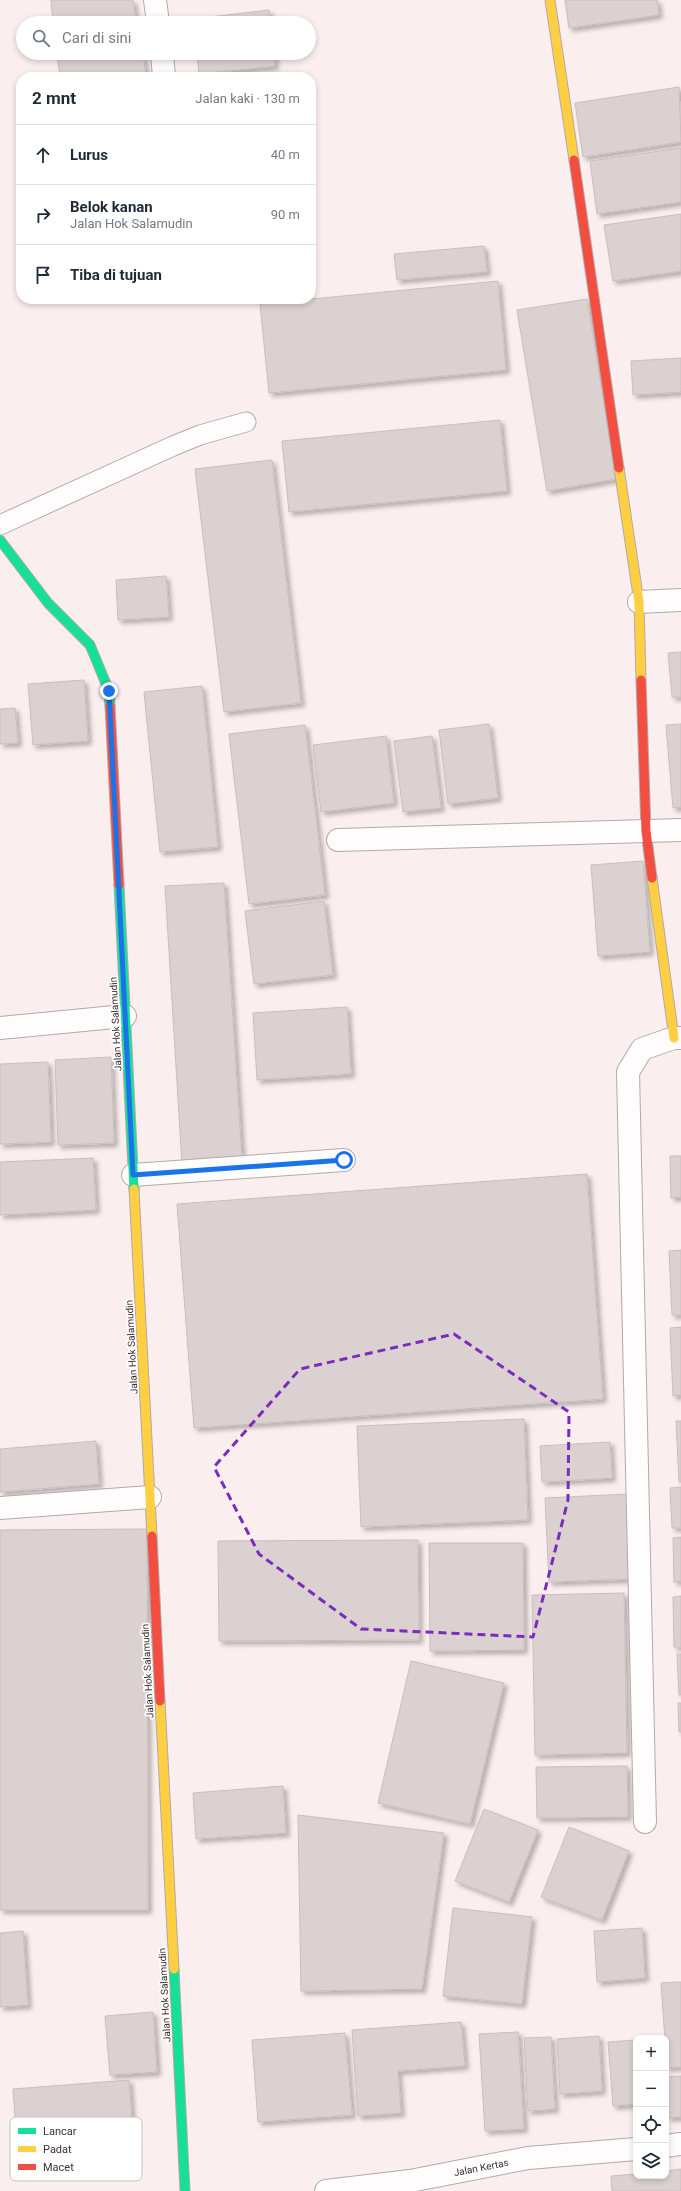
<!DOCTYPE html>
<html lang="id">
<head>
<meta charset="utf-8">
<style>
  body { margin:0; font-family:Roboto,sans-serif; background:#f2f2f3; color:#1f2937 }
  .controls { position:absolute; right:12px; bottom:12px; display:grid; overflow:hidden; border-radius:8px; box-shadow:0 2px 6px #0003 }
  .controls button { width:36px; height:36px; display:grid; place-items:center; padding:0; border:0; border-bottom:1px solid #e0e1e3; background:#fff; color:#1f2937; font:20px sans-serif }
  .stop { position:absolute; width:12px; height:12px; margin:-9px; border:3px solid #1a73e8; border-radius:50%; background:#fff }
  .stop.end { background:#1a73e8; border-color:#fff; box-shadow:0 1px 4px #0008 }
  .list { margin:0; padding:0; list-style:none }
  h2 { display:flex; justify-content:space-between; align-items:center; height:52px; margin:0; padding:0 16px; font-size:17px }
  h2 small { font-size:13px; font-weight:400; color:#747a83 }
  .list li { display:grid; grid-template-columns:26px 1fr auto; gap:12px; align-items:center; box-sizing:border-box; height:60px; padding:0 16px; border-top:1px solid #e0e1e3 }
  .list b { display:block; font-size:15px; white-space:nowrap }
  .list p { margin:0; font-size:13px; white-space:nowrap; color:#747a83 }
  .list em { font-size:13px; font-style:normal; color:#747a83 }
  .icon { flex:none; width:22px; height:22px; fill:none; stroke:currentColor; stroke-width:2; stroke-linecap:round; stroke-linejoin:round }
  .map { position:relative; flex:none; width:681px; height:2191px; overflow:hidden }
  .search { position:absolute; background:#fff; box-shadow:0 2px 6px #0003; left:16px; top:16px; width:300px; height:44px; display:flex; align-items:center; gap:10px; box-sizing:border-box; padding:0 14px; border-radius:22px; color:#747a83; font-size:15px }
  .panel { position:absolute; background:#fff; box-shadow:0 2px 6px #0003; left:16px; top:72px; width:300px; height:232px; border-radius:16px }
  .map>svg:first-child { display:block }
</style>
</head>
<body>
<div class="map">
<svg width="681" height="2191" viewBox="0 0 681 2191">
  <defs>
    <filter id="shadow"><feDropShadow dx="3.5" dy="3.5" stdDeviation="2" flood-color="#0004"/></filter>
  </defs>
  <rect width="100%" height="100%" fill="#faeeee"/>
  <!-- building -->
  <g fill="#dcd1d1" stroke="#cabebe" filter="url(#shadow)">
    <polygon points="51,0 133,0 136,23 53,23"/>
    <polygon points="565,0 657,0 659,15 569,28"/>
    <polygon points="269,10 271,23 194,23 193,19"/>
    <polygon points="57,53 143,53 146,77 60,77"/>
    <polygon points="197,53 274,53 275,66 199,74"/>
    <polygon points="679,87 681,142 583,157 575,103"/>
    <polygon points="681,148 681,202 597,214 590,161"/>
    <polygon points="681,214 681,271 613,281 604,225"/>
    <polygon points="484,246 487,272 397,280 394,254"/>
    <polygon points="498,281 506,370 269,393 260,304"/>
    <polygon points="587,299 616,479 547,491 517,310"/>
    <polygon points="681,358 681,392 633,395 631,361"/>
    <polygon points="500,420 507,491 289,512 282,441"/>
    <polygon points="272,460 301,703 224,712 195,469"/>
    <polygon points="166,576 169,617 118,620 116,580"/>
    <polygon points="681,652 681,697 672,697 668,653"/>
    <polygon points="84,680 88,741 33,745 28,684"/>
    <polygon points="202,686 218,847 160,852 144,692"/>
    <polygon points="15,708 18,743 0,744 0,709"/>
    <polygon points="489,724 498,798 448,804 439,730"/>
    <polygon points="681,724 681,807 673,808 666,725"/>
    <polygon points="305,725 325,895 249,904 229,734"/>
    <polygon points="386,736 394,803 321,812 313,745"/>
    <polygon points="432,736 441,808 403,812 394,741"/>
    <polygon points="643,861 650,952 598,956 591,865"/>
    <polygon points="224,883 242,1160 182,1164 165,886"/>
    <polygon points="324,901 333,975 254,984 245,911"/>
    <polygon points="347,1007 351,1074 257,1080 253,1013"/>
    <polygon points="111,1057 114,1143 58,1145 55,1060"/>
    <polygon points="48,1062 51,1142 0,1144 0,1064"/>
    <polygon points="670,1156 681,1156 681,1197 671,1198"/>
    <polygon points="93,1158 96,1210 0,1215 0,1162"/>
    <polygon points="587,1174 603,1399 194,1428 177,1204"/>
    <polygon points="681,1250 681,1315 672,1315 669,1251"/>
    <polygon points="681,1327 681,1395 673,1396 670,1328"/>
    <polygon points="524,1419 528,1520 361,1527 357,1426"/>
    <polygon points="676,1421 681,1421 681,1482 679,1482"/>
    <polygon points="96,1441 99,1484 0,1492 0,1449"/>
    <polygon points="610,1442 612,1478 542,1482 540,1446"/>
    <polygon points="681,1487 681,1528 672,1528 670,1488"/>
    <polygon points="628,1494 632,1579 549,1582 545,1498"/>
    <polygon points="147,1529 148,1910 0,1910 0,1530"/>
    <polygon points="681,1537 681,1581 674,1582 673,1538"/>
    <polygon points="418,1540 419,1640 219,1641 218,1541"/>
    <polygon points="429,1543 523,1543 524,1650 430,1651"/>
    <polygon points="624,1593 627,1753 535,1755 532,1595"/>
    <polygon points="681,1596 681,1647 674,1647 673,1597"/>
    <polygon points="677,1654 681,1654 681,1695 679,1695"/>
    <polygon points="411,1661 504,1683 470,1824 378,1803"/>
    <polygon points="678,1703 681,1703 681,1732 679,1732"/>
    <polygon points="627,1766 628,1817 537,1818 536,1767"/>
    <polygon points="283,1786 286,1833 196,1839 193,1793"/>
    <polygon points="484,1809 538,1830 509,1902 455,1881"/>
    <polygon points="298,1815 444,1833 422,1989 301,1991"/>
    <polygon points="569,1827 629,1851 602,1920 541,1897"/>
    <polygon points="453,1908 532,1917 522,2004 443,1996"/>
    <polygon points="642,1928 645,1978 597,1982 594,1931"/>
    <polygon points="23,1931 28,2005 0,2007 0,1933"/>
    <polygon points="681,1982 681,2067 667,2068 661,1983"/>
    <polygon points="153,2012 157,2072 110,2075 105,2016"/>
    <polygon points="461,2022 465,2066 398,2071 401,2113 358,2116 352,2030"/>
    <polygon points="518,2032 524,2129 485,2131 479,2034"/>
    <polygon points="345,2033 352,2115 258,2122 252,2040"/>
    <polygon points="599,2036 602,2091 560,2094 557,2039"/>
    <polygon points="551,2037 555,2109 528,2111 524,2038"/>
    <polygon points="636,2040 636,2104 613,2106 608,2042"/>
    <polygon points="681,2076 681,2117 668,2118 666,2077"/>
    <polygon points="129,2080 135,2163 19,2172 13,2089"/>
    <polygon points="681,2169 681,2191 612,2191 611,2176 636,2174 636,2176 666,2176 666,2171"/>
  </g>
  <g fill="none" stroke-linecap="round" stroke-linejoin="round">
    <!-- lane casing -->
    <g stroke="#b4a9a9" stroke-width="21">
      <polyline id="lane" points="0,525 173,446 200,435 246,422"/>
    </g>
    <!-- street casing -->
    <g stroke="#b4a9a9" stroke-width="24">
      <g id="street">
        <polyline points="155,0 158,23"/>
        <polyline points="162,53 164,77"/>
        <polyline points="639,602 681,600"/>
        <polyline points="338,840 681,830"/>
        <polyline points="0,1028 125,1016"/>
        <polyline points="133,1175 344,1160"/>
        <polyline points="0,1508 150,1497"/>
        <polyline points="645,1822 628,1072 642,1049 674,1038 681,1038"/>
        <polyline points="666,2146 681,2144"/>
        <polyline points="326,2191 410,2181 528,2158 636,2149"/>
      </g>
    </g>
    <!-- fast casing -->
    <g stroke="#b4a9a9" stroke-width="11">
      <g id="fast">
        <polyline points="0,540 48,603 90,645 109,691 110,706"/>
        <polyline points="119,885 134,1189"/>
        <polyline points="174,1969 185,2191"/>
      </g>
    </g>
    <!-- slow casing -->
    <g stroke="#b4a9a9" stroke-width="11">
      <g id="slow">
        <polyline points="550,0 574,160"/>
        <polyline points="619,468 639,602 641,680"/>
        <polyline points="652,878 674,1038"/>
        <polyline points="134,1189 152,1536"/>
        <polyline points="160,1701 174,1969"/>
      </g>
    </g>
    <!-- jam casing -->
    <g stroke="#b4a9a9" stroke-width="11">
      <g id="jam">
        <polyline points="574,160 619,468"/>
        <polyline points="641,680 646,831 652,878"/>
        <polyline points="110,706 119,885"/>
        <polyline points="152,1536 160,1701"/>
      </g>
    </g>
    <!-- lane -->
    <use href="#lane" stroke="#fefcfc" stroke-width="19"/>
    <!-- street -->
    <use href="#street" stroke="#fefcfc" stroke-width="22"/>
    <!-- fast -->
    <use href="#fast" stroke="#16e098" stroke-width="9"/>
    <!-- slow -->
    <use href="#slow" stroke="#ffcf43" stroke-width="9"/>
    <!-- jam -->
    <use href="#jam" stroke="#f24e42" stroke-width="9"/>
  </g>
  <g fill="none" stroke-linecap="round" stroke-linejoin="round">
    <!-- route -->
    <polyline stroke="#1a73e8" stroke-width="5" points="109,691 133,1175 344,1160"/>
  </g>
  <!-- marked area -->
  <path fill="none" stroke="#7b2cbf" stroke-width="3" stroke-dasharray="8 5" stroke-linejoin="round" d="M454,1334L569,1412L568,1500L533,1637L361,1629L259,1554L214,1467L300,1369Z"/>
  <g text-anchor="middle" stroke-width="3.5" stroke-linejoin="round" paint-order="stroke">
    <!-- street labels -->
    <g font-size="10" fill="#3d3031" stroke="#fff">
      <text transform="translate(115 1024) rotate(-93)" y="4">Jalan Hok Salamudin</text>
      <text transform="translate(131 1347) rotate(-93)" y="4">Jalan Hok Salamudin</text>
      <text transform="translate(147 1671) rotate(-93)" y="4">Jalan Hok Salamudin</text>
      <text transform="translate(164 1995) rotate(-93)" y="4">Jalan Hok Salamudin</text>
      <text transform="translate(481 2167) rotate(-11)" y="4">Jalan Kertas</text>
    </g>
  </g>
  <!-- legend -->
  <rect x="10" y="2117" width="132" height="64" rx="6" fill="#fff" stroke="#c5c1c1" stroke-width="1"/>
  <rect x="18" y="2128" width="18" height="6" fill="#16e098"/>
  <rect x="18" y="2146" width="18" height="6" fill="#ffcf43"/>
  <rect x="18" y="2164" width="18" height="6" fill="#f24e42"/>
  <g font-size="11" fill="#3d3031">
    <text x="43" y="2135">Lancar</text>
    <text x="43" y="2153">Padat</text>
    <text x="43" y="2171">Macet</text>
  </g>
</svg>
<div class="controls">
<button>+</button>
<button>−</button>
<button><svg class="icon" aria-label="locate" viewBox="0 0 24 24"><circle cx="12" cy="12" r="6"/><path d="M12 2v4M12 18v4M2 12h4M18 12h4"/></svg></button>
<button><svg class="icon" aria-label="layers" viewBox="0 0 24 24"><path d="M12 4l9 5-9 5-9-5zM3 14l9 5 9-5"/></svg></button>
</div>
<div class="stop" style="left:344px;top:1160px"></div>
<div class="stop end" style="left:109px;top:691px"></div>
<div class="search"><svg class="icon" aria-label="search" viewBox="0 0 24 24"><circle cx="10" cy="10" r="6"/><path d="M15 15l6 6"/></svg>Cari di sini</div>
<section class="panel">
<h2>2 mnt<small>Jalan kaki · 130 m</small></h2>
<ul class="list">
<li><svg class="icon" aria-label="ahead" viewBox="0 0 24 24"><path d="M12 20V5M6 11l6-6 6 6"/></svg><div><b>Lurus</b></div><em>40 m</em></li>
<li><svg class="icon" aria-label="right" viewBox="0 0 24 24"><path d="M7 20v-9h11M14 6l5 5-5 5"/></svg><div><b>Belok kanan</b><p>Jalan Hok Salamudin</p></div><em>90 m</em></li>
<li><svg class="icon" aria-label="arrive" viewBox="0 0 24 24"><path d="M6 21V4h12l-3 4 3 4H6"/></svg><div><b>Tiba di tujuan</b></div></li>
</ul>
</section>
</div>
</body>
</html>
